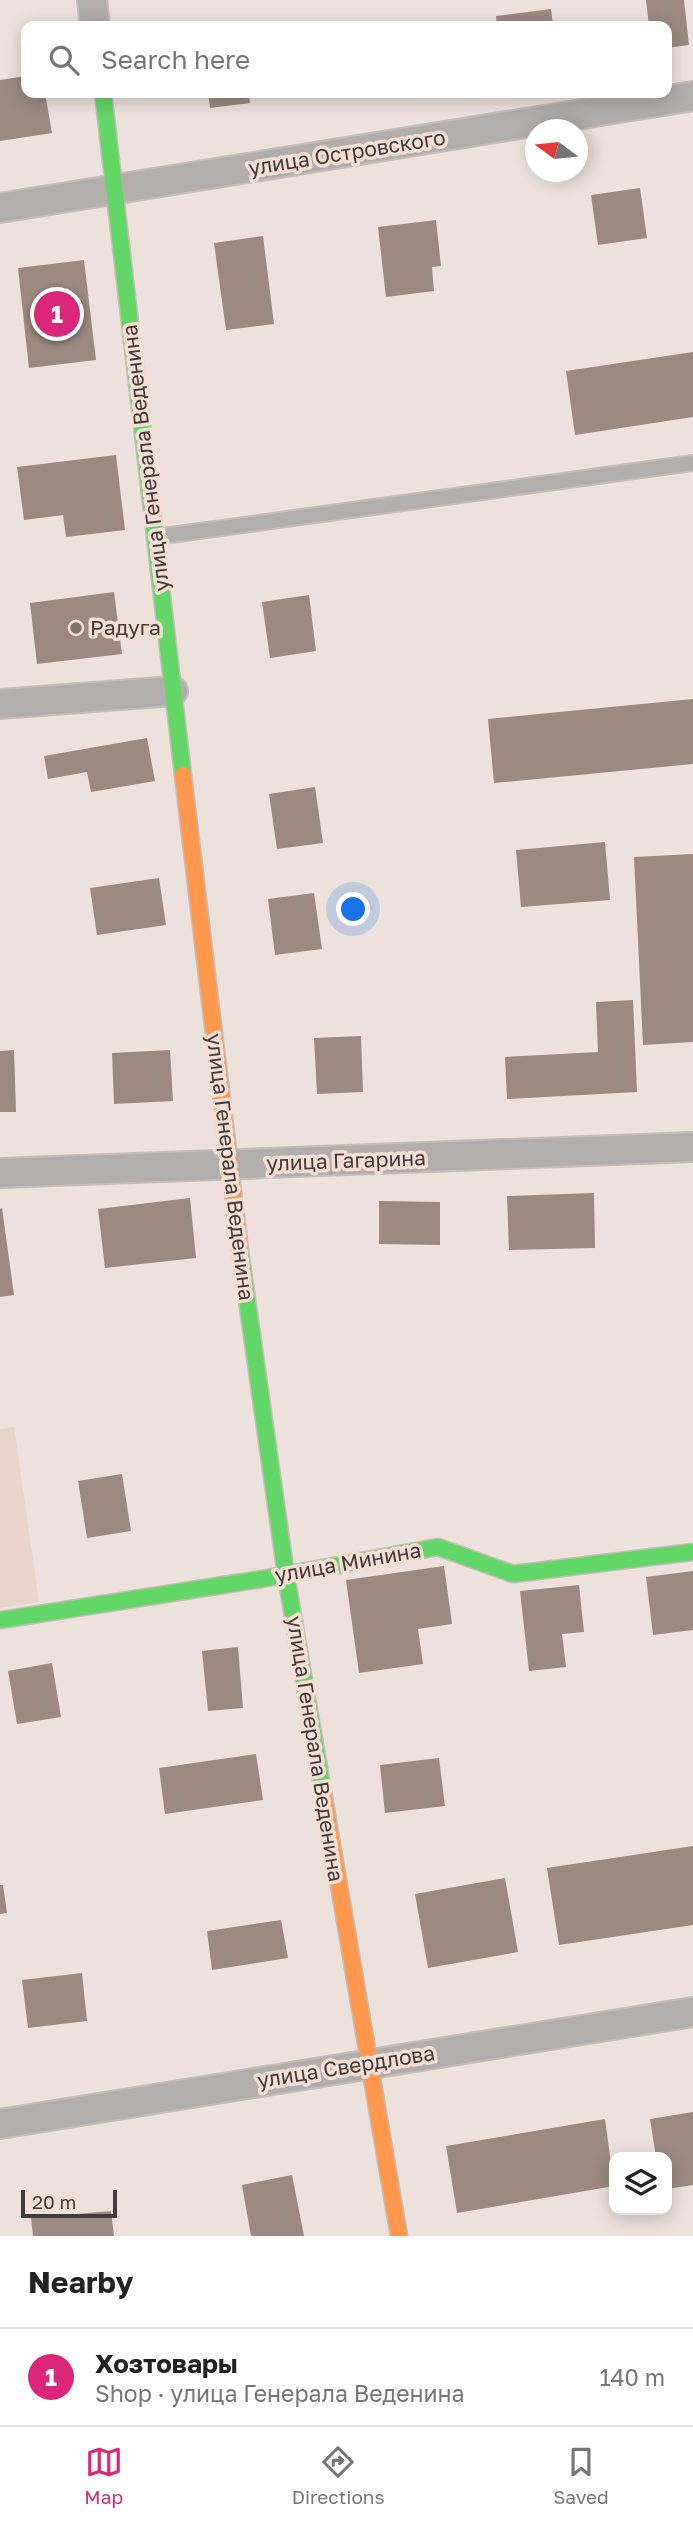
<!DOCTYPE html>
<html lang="en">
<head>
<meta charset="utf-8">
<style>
  body { margin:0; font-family:"Golos Text",sans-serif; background:#f2f2f2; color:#222 }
  .controls { position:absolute; right:21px; bottom:21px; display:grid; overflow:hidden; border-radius:14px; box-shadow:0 4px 18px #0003 }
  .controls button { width:63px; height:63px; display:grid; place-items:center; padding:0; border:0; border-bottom:2px solid #e0e0e0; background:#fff; color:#222; font:35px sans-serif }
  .compass { position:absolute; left:525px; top:119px; width:63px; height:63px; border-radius:50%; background:#fff; box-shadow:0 4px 18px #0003; rotate:285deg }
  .scale { position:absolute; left:21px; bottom:18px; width:96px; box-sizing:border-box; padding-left:7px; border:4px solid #423b37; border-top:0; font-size:19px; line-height:24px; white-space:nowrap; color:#423b37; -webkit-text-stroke:5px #f2ded5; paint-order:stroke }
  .you { position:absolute; left:354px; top:910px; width:24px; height:24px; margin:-18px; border:5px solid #fff; border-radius:50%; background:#1a73e8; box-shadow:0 0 0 10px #1a73e833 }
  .badge { display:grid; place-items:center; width:46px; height:46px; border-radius:50%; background:#db2777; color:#fff; font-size:23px; font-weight:700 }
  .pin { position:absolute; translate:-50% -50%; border:4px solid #fff; box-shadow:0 2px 7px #0006 }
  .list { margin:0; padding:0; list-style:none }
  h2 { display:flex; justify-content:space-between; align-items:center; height:91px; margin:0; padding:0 28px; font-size:30px }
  h2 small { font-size:23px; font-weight:400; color:#767676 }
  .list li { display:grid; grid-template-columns:46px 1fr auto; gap:21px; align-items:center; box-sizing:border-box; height:98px; padding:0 28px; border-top:2px solid #e0e0e0 }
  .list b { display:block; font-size:26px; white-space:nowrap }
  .list p { margin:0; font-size:23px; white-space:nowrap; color:#767676 }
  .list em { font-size:23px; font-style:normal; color:#767676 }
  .icon { flex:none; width:38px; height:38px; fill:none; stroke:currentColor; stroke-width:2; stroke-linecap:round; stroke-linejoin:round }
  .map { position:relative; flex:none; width:693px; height:2236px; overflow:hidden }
  .search { position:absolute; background:#fff; box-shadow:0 4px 18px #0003; left:21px; right:21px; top:21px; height:77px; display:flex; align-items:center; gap:18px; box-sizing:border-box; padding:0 24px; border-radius:14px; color:#767676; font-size:26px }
  .sheet { height:189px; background:#fff }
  nav { display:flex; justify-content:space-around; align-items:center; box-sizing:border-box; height:98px; border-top:2px solid #e0e0e0; background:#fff; font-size:19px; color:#767676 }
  nav a { display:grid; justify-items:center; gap:4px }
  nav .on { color:#db2777 }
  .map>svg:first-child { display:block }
</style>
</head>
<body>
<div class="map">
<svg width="693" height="2236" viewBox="0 0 693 2236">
  <rect width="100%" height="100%" fill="#ece1db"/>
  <!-- built -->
  <polygon fill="#e7d4ca" points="14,1427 39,1602 0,1608 0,1429"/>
  <!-- building -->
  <g fill="#9a8a81">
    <polygon points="646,0 684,0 689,45 667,48 667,26 649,26"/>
    <polygon points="551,9 553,26 497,26 496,16"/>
    <polygon points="26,76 26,93 45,93 52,133 0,141 0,80"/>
    <polygon points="208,93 249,93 250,103 210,108"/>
    <polygon points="640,188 647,238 598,245 591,195"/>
    <polygon points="436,220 441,266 432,267 434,291 386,297 378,227"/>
    <polygon points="263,236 274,324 226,330 214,243"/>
    <polygon points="84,260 96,360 29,368 18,268"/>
    <polygon points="693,352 693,417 575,435 566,371"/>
    <polygon points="116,455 125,530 66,537 63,515 24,520 17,467"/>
    <polygon points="114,592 122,654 37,664 30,603"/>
    <polygon points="309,595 316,651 270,658 262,602"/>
    <polygon points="693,699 693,764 494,783 488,719"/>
    <polygon points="147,738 155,781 91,792 87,772 48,779 44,756"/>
    <polygon points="315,787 323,843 277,849 269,794"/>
    <polygon points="605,842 610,900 521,907 516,850"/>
    <polygon points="693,854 693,1042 643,1045 634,857"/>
    <polygon points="159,878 166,925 97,935 90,888"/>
    <polygon points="314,893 322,949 275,955 268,899"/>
    <polygon points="633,1000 637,1092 507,1099 505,1057 598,1052 596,1002"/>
    <polygon points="361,1036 363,1092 317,1094 314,1038"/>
    <polygon points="14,1050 16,1112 0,1112 0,1051"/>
    <polygon points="170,1050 173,1101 114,1104 112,1053"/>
    <polygon points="594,1193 595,1248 509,1250 507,1196"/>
    <polygon points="190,1198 196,1258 105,1268 98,1209"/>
    <polygon points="379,1201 440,1202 440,1245 379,1244"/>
    <polygon points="2,1208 14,1295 0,1297 0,1209"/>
    <polygon points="122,1474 131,1531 87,1538 78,1481"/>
    <polygon points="444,1566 452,1624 418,1629 423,1664 359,1673 346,1580"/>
    <polygon points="693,1571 693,1630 653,1635 646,1577"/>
    <polygon points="579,1585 584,1632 562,1634 566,1667 529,1671 520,1591"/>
    <polygon points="238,1647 243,1708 208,1711 202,1651"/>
    <polygon points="52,1663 61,1717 17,1724 8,1671"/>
    <polygon points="256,1754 263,1800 165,1814 159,1768"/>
    <polygon points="439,1758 445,1806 385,1813 380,1765"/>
    <polygon points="693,1846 693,1925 559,1945 547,1868"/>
    <polygon points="505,1878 518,1952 428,1968 415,1894"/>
    <polygon points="0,1885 3,1885 7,1913 0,1914"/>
    <polygon points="281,1920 288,1958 212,1970 207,1931"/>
    <polygon points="82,1973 87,2021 28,2028 22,1980"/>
    <polygon points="693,2112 693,2185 667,2189 667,2157 656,2157 650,2119"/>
    <polygon points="605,2119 614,2186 457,2213 446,2146"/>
    <polygon points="292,2175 304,2236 251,2236 242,2185"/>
    <polygon points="111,2211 114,2236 33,2236 31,2218"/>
  </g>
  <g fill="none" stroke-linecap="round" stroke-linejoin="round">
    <!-- lane casing -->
    <g stroke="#c5bdb8" stroke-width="18">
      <polyline id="lane" points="156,537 693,463"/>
    </g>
    <!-- street casing -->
    <g stroke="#c5bdb8" stroke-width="32">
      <g id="street">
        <polyline points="92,0 95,26"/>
        <polyline points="0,208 693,96"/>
        <polyline points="0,704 173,691"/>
        <polyline points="0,1173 693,1147"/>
        <polyline points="0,2124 693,2012"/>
      </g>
    </g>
    <!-- fast casing -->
    <g stroke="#c5bdb8" stroke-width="19">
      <g id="fast">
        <polyline points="103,93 183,775"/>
        <polyline points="240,1251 286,1575 323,1792"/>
        <polyline points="0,1620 262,1579 438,1547 513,1574 693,1552"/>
      </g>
    </g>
    <!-- slow casing -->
    <g stroke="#c5bdb8" stroke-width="19">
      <g id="slow">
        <polyline points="183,775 240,1251"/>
        <polyline points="323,1792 399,2236"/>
      </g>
    </g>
    <!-- lane -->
    <use href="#lane" stroke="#b2aeab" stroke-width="14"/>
    <!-- street -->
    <use href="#street" stroke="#b2aeab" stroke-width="28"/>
    <!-- fast -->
    <use href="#fast" stroke="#63d668" stroke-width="16"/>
    <!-- slow -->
    <use href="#slow" stroke="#ff974d" stroke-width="16"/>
  </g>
  <!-- markers -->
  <circle fill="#7e7570" stroke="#f2ded5" stroke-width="2.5" cx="76" cy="628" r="7"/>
  <g text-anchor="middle" stroke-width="7" stroke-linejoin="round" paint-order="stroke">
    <!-- street labels -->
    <g font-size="21" fill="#423b37" stroke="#f2ded5">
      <text transform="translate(347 153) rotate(-9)" y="7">улица Островского</text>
      <text transform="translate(146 458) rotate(-97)" y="7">улица Генерала Веденина</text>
      <text transform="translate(346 1161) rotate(-2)" y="7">улица Гагарина</text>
      <text transform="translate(230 1167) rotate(83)" y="7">улица Генерала Веденина</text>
      <text transform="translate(348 1563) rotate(-10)" y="7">улица Минина</text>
      <text transform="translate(315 1749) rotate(81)" y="7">улица Генерала Веденина</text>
      <text transform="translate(346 2067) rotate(-9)" y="7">улица Свердлова</text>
    </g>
    <!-- poi labels -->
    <g font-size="21" fill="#423b37" stroke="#f2ded5" text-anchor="start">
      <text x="90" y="635">Радуга</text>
    </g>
  </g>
</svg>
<div class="controls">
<button><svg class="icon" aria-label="layers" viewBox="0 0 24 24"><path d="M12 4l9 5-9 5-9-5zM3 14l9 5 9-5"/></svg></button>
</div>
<svg class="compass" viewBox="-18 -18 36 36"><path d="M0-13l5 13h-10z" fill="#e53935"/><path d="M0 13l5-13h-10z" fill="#767676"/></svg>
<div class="scale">20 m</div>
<div class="you"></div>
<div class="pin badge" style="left:57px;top:314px">1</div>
<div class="search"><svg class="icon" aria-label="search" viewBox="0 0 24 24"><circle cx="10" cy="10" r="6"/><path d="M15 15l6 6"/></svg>Search here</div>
</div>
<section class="sheet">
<h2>Nearby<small></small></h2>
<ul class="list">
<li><span class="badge">1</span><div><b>Хозтовары</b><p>Shop · улица Генерала Веденина</p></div><em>140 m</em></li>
</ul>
</section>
<nav>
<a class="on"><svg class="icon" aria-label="map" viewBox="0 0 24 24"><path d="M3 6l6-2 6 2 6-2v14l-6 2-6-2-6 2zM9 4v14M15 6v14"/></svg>Map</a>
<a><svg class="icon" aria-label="directions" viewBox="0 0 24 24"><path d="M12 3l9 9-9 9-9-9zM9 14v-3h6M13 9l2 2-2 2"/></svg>Directions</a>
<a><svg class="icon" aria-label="saved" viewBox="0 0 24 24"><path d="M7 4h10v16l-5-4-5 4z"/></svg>Saved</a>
</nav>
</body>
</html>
